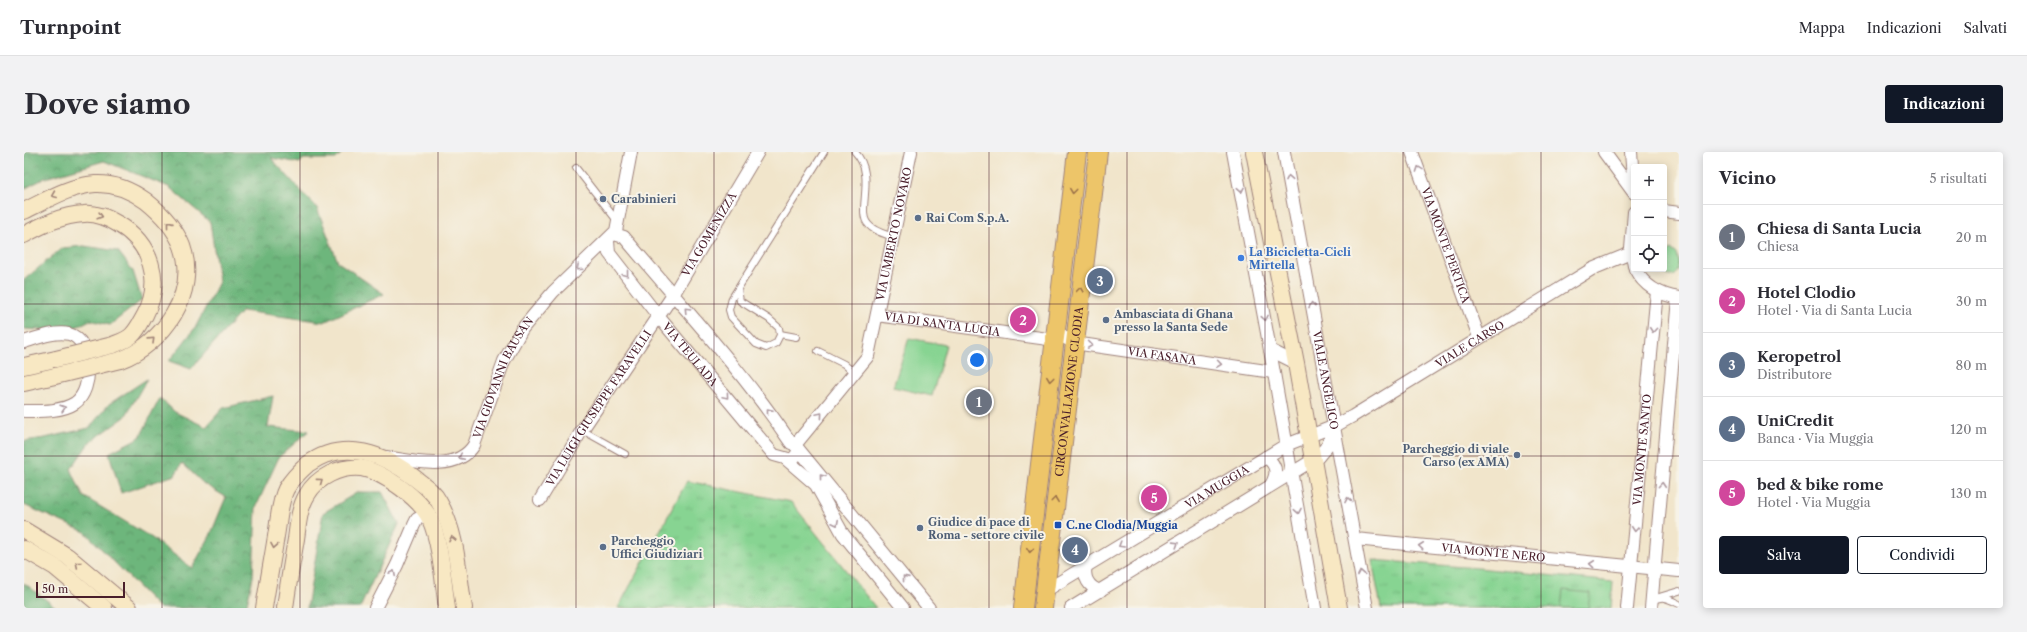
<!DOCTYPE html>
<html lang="it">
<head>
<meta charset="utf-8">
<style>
  body { margin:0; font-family:"Libre Caslon Text",serif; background:#f2f2f3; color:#2b2b33 }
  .controls { position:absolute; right:12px; top:12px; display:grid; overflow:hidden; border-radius:4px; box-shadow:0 2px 10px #0003 }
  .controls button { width:36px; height:36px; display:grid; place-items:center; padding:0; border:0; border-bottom:1px solid #e1e1e2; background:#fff; color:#2b2b33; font:20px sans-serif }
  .scale { position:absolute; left:12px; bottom:10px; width:89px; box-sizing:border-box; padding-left:4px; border:2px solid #4a1f2b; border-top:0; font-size:11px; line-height:14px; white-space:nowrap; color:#4a1f2b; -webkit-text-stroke:3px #f7f3e8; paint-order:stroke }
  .you { position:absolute; left:953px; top:208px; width:14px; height:14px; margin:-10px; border:3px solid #fff; border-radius:50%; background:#1a73e8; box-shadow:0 0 0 6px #1a73e833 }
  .badge { display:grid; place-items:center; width:26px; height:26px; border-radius:50%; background:#111827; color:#fff; font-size:13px; font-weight:700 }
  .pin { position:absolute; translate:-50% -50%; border:2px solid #fff; box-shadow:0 1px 4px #0006 }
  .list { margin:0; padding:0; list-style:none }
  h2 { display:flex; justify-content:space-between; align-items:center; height:52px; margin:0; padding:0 16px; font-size:17px }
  h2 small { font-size:13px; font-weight:400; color:#7c7c81 }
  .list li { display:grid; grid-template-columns:26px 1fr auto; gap:12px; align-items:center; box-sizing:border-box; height:64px; padding:0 16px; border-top:1px solid #e1e1e2 }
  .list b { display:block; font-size:15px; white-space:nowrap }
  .list p { margin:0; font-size:13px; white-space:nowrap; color:#7c7c81 }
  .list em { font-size:13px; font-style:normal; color:#7c7c81 }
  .actions { display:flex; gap:8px; padding:12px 16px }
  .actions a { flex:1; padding:9px 0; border:1px solid #111827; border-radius:4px; text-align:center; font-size:14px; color:#111827 }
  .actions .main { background:#111827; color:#fff }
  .icon { flex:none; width:22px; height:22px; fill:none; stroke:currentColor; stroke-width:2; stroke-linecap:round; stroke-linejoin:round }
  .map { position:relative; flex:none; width:1655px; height:456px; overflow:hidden; border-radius:4px }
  header { display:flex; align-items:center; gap:24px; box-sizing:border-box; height:56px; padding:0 20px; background:#fff; border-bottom:1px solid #e1e1e2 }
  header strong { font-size:19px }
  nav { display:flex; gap:22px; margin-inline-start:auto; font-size:14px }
  .intro { display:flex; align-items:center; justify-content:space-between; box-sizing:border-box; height:96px; padding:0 24px }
  h1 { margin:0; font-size:28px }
  .button { padding:10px 18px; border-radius:4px; background:#111827; color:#fff; font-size:14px; font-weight:700 }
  main { display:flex; gap:24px; padding:0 24px }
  aside { flex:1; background:#fff; border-radius:4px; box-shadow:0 2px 10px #0003 }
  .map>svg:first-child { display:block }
</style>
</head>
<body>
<header>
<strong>Turnpoint</strong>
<nav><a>Mappa</a><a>Indicazioni</a><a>Salvati</a></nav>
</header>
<div class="intro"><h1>Dove siamo</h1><a class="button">Indicazioni</a></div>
<main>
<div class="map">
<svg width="1655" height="456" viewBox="0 0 1655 456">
  <defs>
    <pattern id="forest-crowns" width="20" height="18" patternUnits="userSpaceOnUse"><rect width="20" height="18" fill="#6db67c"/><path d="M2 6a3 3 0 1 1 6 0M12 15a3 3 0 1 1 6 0" fill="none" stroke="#5c9366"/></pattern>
    <pattern id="park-tufts" width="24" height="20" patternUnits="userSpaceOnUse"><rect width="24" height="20" fill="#87d492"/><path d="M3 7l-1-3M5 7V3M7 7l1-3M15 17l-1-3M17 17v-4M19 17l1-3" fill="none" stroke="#76b67e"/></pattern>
  </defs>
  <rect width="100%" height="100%" fill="#f7f3e8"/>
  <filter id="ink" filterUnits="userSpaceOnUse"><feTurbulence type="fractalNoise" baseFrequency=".025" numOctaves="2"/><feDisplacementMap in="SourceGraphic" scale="8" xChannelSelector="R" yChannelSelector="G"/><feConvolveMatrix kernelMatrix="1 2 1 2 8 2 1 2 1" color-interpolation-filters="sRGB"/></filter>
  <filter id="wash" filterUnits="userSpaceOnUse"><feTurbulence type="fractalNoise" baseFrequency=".012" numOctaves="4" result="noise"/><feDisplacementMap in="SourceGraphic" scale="16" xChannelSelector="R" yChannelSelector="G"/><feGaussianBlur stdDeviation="0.9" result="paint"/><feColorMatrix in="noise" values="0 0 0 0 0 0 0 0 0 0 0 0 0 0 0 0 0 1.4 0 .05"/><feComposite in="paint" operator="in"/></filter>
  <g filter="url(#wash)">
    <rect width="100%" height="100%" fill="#f1e5cb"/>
    <!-- forest -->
    <g fill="url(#forest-crowns)" stroke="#5c6a54">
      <polygon points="0,0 319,0 312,7 279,7 276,11 247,6 293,56 314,110 360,142 300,170 218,159 167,217 145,209 171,176 195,130 186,70 145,35 80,9 21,26 0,37"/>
      <polygon points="60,94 94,99 109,119 118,148 86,173 66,168 52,175 21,178 0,177 0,128 38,96"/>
      <polygon points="123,227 101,265 65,291 47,317 59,344 128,386 168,416 186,384 202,345 180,332 158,311 151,323 97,341 85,301 116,285 136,246 151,260 182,275 199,256 249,244 244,275 285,279 255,305 232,355 229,425 222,456 135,456 61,380 0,353 0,289 21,286 65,276 85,252"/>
      <polygon points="334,340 358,340 375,372 336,456 283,456 299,361"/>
      <polygon points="0,431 33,456 0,456"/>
    </g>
    <!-- park -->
    <g fill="url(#park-tufts)" stroke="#687a5e">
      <polygon points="663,329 767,350 852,456 594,456"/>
      <polygon points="1348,408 1454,416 1589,430 1587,456 1357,456"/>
    </g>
    <!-- garden -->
    <g fill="#87d492" stroke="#687a5e">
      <path d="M1647,97L1653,102C1654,107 1655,113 1655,118C1651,128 1640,124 1636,117H1640V104Z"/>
      <polygon points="885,186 922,193 908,244 869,235"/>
      <polygon points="1539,438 1566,441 1564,456 1537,456"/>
    </g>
  </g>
  <g filter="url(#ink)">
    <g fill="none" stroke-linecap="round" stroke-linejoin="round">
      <!-- lane casing -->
      <g stroke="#9e827b" stroke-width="8">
        <g id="lane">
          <path d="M831,0C853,23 832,59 844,72C849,79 861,82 869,85"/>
          <polyline points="552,16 594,70"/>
          <polyline points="714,137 716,149 745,167 755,176 756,183 752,191 742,196 732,192 707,165 705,158 708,146 800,0"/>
          <polyline points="756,182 772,185"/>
          <polyline points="794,199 820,212 830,221"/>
          <polyline points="558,278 601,302"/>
          <polyline points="1635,445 1655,439"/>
          <path d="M1628,450C1637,442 1645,447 1655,452"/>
        </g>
      </g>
      <!-- street casing -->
      <g stroke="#9e827b" stroke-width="14">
        <g id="street">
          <polyline points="1209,0 1243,181 1291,456"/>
          <path id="s1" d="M1260,0L1343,456"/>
          <path id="s2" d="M1388,0L1455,185"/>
          <polyline points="1580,0 1610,41"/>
          <polyline points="1607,0 1610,39"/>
          <polyline points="1640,59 1655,61"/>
          <polyline points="1610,60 1607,97 1610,114"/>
          <path d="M590,82L600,85C657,153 718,218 767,291"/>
          <path id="s3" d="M584,89L585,101L634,164L750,303L768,308L774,301V297"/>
          <path d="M1611,117C1620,134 1636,143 1655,146"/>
          <path id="s4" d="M853,163L1031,188"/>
          <path id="s5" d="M1032,177L1041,186L1050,191L1249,220"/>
          <path d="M0,190C13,186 31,179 45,182C69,188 70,238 51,251C37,260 16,259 0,259"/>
          <polyline points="1246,198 1272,211"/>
          <path id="s6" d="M771,293L844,204L887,0"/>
          <polyline points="771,293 905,456"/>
          <path id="s7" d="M362,305C388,309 433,321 450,293L480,209L498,177L529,140L592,79L607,0"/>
          <path d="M1242,305C1253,313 1254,321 1247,333"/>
          <polyline points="763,308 792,333 819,382 879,456"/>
          <path id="s8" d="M516,348L558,278L649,143L734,0"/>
          <path id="s9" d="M1331,387L1655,419"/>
          <path d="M1062,414C1059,426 1065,435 1076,439"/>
          <path id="s10" d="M1021,439L1262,293L1311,274L1329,264L1568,117L1607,101"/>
          <polyline points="351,456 373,413 390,373 393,367 403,362"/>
          <polyline points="1047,456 1294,305 1303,294 1310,277"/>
          <path id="s11" d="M1603,456L1633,139"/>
          <polyline points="1627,456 1654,146"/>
        </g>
      </g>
      <!-- secondary casing -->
      <g stroke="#9e827b" stroke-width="18">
        <g id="secondary">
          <polyline points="1230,0 1272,211 1315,456"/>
          <path d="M0,59C23,48 45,34 71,32C90,31 107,38 122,49C137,61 151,76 158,94C175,141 139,192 96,208"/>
          <path d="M0,83C18,73 38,63 60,62C72,61 84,66 94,72C127,91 139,129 121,163C117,170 114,177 108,183C103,188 96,190 89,193"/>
          <polyline points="0,214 32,207"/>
          <polyline points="0,231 31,224"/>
          <polyline points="0,378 43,404 105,456"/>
          <polyline points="0,397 31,415 80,456"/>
          <path d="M240,456C244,430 249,404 253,378C255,365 256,349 262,337C268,327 276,319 284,312C320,286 361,302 392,327C401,334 410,340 415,350C433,381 434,422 440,456"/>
          <path d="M261,456C264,433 268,410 272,387C274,373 275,356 283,343C293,325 316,314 337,316C359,320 396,346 406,367C417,392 419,429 423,456"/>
        </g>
      </g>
      <!-- primary casing -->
      <g stroke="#9e827b" stroke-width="20">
        <g id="primary">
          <polyline points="999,456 1053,0"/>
          <path id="s12" d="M1019,456L1074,0"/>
        </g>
      </g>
      <!-- lane -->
      <use href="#lane" stroke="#fff" stroke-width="6"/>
      <!-- street -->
      <use href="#street" stroke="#fff" stroke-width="12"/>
      <!-- secondary -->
      <use href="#secondary" stroke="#f8e8c3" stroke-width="16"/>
      <!-- primary -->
      <use href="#primary" stroke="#edc569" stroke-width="18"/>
      <!-- secondary-bridge casing -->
      <g stroke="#9e827b" stroke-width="18" stroke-linecap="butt">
        <g id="secondary-bridge">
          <polyline points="32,207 89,193"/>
          <polyline points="31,224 96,208"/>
        </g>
      </g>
      <!-- secondary-bridge -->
      <use href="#secondary-bridge" stroke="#f8e8c3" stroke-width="16"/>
    </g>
    <!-- one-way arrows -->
    <defs><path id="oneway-chevron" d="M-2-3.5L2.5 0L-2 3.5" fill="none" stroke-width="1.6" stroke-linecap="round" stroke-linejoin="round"/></defs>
    <g stroke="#ae9aa0">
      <use href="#oneway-chevron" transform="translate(1395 17) rotate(-110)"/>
      <use href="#oneway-chevron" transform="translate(1265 26) rotate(-101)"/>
      <use href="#oneway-chevron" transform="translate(1217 38) rotate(79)"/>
      <use href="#oneway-chevron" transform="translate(555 116) rotate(137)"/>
      <use href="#oneway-chevron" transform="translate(602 122) rotate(52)"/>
      <use href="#oneway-chevron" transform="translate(1288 153) rotate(-101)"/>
      <use href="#oneway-chevron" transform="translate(663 158) rotate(-134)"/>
      <use href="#oneway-chevron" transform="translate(1241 166) rotate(80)"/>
      <use href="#oneway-chevron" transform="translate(1629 178) rotate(95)"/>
      <use href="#oneway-chevron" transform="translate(1066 193) rotate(8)"/>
      <use href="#oneway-chevron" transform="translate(1195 212) rotate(8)"/>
      <use href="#oneway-chevron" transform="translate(702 244) rotate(50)"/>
      <use href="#oneway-chevron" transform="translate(39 256) rotate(-16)"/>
      <use href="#oneway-chevron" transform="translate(745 259) rotate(-129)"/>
      <use href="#oneway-chevron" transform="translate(796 263) rotate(-50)"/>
      <use href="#oneway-chevron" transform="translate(437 305) rotate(154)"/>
      <use href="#oneway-chevron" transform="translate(798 325) rotate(-129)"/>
      <use href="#oneway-chevron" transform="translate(1638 333) rotate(-85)"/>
      <use href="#oneway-chevron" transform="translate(1324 348) rotate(-100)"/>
      <use href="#oneway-chevron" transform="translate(1274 359) rotate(80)"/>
      <use href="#oneway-chevron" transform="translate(812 371) rotate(63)"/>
      <use href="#oneway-chevron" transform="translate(1611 377) rotate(95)"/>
      <use href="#oneway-chevron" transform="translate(1152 392) rotate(-32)"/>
      <use href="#oneway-chevron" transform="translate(1097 393) rotate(149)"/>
      <use href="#oneway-chevron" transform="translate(1397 394) rotate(-174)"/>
      <use href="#oneway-chevron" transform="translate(1568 412) rotate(-174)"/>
      <use href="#oneway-chevron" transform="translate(369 421) rotate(-63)"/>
      <use href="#oneway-chevron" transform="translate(1337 421) rotate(-100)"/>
      <use href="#oneway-chevron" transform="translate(881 426) rotate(-129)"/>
    </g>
    <g stroke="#9c724a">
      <use href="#oneway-chevron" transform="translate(1049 39) rotate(97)"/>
      <use href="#oneway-chevron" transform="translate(1056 138) rotate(-83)"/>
      <use href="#oneway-chevron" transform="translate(1026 227) rotate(97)"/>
      <use href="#oneway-chevron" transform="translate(1031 348) rotate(-83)"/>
      <use href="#oneway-chevron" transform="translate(1006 398) rotate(96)"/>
    </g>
    <g stroke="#a18477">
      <use href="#oneway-chevron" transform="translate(30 43) rotate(158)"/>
      <use href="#oneway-chevron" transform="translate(76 64) rotate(16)"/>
      <use href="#oneway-chevron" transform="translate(145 72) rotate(-129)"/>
      <use href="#oneway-chevron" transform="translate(128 188) rotate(-44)"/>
      <use href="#oneway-chevron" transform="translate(296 329) rotate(-36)"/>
      <use href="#oneway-chevron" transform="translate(428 387) rotate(-102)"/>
      <use href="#oneway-chevron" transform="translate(250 394) rotate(100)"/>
      <use href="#oneway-chevron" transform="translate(54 412) rotate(-141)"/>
    </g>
  </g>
  <!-- grid -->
  <path fill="none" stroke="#4a1f2b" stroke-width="1" stroke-opacity="0.55" d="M138,0V456M276,0V456M414,0V456M552,0V456M690,0V456M828,0V456M965,0V456M1103,0V456M1241,0V456M1379,0V456M1517,0V456M0,152H1655M0,304H1655"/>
  <!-- markers -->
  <g fill="#5c6f8a" stroke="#f7f3e8" stroke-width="1.5">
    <circle cx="579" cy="47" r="4"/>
    <circle cx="894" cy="66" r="4"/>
    <circle cx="1082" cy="168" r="4"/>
    <circle cx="1493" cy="303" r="4"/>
    <circle cx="896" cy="376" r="4"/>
    <circle cx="579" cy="395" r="4"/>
  </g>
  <circle fill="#3f7fe0" stroke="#f7f3e8" stroke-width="1.5" cx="1217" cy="106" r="4"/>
  <rect fill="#1a4fb4" stroke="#f7f3e8" stroke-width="1.5" x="1030" y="369" width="8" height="8" rx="2"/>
  <g text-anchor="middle" stroke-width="4" stroke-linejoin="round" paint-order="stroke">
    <!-- service labels -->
    <g font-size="11" font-weight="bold" fill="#4e5e75" stroke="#f7f3e8" text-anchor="start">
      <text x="587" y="51">Carabinieri</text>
      <text x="902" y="70">Rai Com S.p.A.</text>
      <text x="1090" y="166">Ambasciata di Ghana<tspan x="1090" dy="13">presso la Santa Sede</tspan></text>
      <text x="1485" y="301" text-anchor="end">Parcheggio di viale<tspan x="1485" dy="13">Carso (ex AMA)</tspan></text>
      <text x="904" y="374">Giudice di pace di<tspan x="904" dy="13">Roma - settore civile</tspan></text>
      <text x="587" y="393">Parcheggio<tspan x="587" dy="13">Uffici Giudiziari</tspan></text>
    </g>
    <!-- street labels -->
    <g font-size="11" fill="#4a1f2b" stroke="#f7f3e8">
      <text dy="4" stroke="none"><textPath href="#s8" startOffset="315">VIA GOMENIZZA</textPath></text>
      <text dy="4" stroke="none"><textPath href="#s6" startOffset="240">VIA UMBERTO NOVARO</textPath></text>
      <text dy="4" stroke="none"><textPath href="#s2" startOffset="99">VIA MONTE PERTICA</textPath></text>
      <text dy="4" stroke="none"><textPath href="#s4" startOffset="66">VIA DI SANTA LUCIA</textPath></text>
      <text dy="4" stroke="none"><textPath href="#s10" startOffset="492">VIALE CARSO</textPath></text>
      <text dy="4" stroke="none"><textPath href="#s3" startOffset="142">VIA TEULADA</textPath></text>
      <text dy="4" stroke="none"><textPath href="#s5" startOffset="112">VIA FASANA</textPath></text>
      <text dy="4" stroke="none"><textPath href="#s7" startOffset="168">VIA GIOVANNI BAUSAN</textPath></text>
      <text dy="4" stroke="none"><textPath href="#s1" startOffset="232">VIALE ANGELICO</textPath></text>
      <text dy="4" stroke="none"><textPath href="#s12" startOffset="218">CIRCONVALLAZIONE CLODIA</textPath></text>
      <text dy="4" stroke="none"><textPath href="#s8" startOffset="109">VIA LUIGI GIUSEPPE FARAVELLI</textPath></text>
      <text dy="4" stroke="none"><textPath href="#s11" startOffset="159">VIA MONTE SANTO</textPath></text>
      <text dy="4" stroke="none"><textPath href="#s10" startOffset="201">VIA MUGGIA</textPath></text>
      <text dy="4" stroke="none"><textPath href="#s9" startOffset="139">VIA MONTE NERO</textPath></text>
    </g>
    <!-- shop labels -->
    <g font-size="11" font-weight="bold" fill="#366cbe" stroke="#f7f3e8" text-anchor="start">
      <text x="1225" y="104">La Bicicletta-Cicli<tspan x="1225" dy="13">Mirtella</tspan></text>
    </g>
    <!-- transit labels -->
    <g font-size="11" font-weight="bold" fill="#164399" stroke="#f7f3e8" text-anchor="start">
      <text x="1042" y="377">C.ne Clodia/Muggia</text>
    </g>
  </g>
</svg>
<div class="controls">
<button>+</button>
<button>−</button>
<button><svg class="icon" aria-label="locate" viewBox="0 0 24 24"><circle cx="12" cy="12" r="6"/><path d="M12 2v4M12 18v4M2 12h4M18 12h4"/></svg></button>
</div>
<div class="scale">50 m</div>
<div class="you"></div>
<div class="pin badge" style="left:955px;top:250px;background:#6b7280">1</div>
<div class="pin badge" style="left:999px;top:168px;background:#d1479c">2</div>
<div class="pin badge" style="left:1076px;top:129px;background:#5c6f8a">3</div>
<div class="pin badge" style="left:1051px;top:398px;background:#5c6f8a">4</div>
<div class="pin badge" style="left:1130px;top:346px;background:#d1479c">5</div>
</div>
<aside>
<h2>Vicino<small>5 risultati</small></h2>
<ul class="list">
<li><span class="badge" style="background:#6b7280">1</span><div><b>Chiesa di Santa Lucia</b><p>Chiesa</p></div><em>20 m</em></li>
<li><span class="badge" style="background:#d1479c">2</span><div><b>Hotel Clodio</b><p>Hotel · Via di Santa Lucia</p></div><em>30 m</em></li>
<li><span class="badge" style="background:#5c6f8a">3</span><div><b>Keropetrol</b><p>Distributore</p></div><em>80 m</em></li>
<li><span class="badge" style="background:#5c6f8a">4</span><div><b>UniCredit</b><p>Banca · Via Muggia</p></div><em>120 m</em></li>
<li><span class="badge" style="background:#d1479c">5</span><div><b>bed &amp; bike rome</b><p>Hotel · Via Muggia</p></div><em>130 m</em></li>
</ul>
<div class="actions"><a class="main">Salva</a><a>Condividi</a></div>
</aside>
</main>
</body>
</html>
